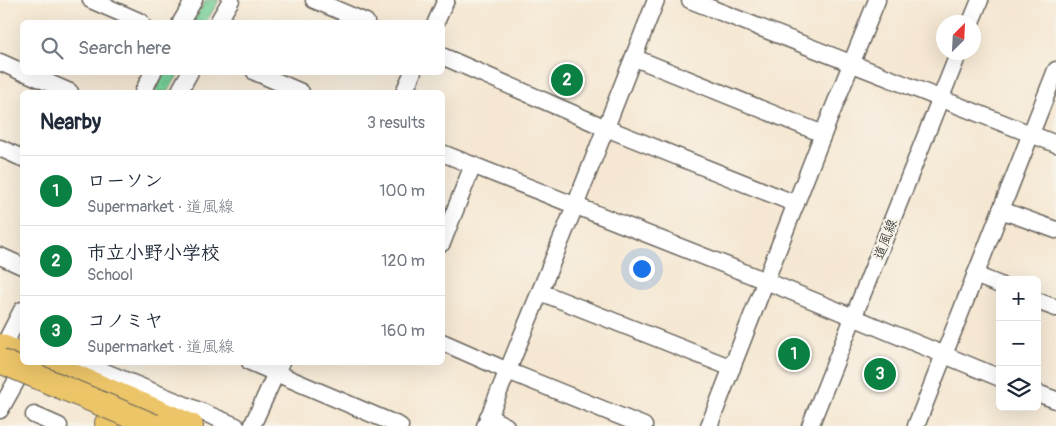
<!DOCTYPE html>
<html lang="en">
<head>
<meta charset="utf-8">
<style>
  body { margin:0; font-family:Pangolin,"Klee One",sans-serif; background:#f2f2f3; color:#1f2937 }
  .controls { position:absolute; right:15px; bottom:15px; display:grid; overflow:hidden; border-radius:8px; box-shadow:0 5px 20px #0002 }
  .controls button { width:45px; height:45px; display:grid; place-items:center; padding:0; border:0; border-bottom:1px solid #e0e1e3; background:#fff; color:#1f2937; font:25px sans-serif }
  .compass { position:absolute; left:936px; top:15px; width:45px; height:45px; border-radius:50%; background:#fff; box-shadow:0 5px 20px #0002; rotate:24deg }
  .you { position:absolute; left:641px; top:268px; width:18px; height:18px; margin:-12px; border:4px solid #fff; border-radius:50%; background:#1a73e8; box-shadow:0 0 0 8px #1a73e833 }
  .badge { display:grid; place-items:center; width:32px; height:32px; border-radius:50%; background:#0b8043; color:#fff; font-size:16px; font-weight:700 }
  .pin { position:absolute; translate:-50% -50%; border:2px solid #fff; box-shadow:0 1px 5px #0006 }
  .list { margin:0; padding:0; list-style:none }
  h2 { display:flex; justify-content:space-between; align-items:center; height:65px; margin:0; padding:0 20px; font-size:21px }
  h2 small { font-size:16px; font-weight:400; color:#747a83 }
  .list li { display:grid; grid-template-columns:32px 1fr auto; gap:15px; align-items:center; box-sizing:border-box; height:70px; padding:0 20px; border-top:1px solid #e0e1e3 }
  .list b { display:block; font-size:19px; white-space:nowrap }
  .list p { margin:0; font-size:16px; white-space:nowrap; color:#747a83 }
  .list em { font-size:16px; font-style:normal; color:#747a83 }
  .icon { flex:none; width:28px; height:28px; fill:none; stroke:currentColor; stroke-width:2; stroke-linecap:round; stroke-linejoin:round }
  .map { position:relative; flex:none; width:1056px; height:426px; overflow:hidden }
  .search { position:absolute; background:#fff; box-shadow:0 5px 20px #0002; left:20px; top:20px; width:425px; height:55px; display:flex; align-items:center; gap:12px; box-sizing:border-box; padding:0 18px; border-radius:8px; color:#747a83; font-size:19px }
  .panel { position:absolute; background:#fff; box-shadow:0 5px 20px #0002; left:20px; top:90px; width:425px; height:275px; border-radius:8px }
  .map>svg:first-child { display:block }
</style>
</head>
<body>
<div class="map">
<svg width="1056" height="426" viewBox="0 0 1056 426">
  <defs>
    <pattern id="park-crowns" width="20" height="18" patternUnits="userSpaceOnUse" patternTransform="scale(1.25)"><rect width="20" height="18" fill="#79d39a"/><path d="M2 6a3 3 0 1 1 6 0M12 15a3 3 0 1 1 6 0" fill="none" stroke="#68b584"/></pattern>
  </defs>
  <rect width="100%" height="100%" fill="#f7f3e8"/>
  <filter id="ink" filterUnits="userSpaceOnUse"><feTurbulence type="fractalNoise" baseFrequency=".02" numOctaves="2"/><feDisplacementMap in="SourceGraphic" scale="10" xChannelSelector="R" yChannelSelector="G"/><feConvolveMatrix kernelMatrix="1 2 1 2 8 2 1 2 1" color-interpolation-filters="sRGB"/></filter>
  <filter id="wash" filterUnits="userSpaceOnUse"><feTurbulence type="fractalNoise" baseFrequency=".0096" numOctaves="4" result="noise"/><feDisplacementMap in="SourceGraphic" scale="20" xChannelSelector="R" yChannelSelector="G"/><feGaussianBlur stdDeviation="1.12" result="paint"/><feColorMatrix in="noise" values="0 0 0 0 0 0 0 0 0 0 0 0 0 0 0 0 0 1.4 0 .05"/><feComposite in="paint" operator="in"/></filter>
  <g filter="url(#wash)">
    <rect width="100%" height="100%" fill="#f5e7d2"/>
    <!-- park -->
    <g fill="url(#park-crowns)" stroke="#4a785b">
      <polygon points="206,0 219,0 206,22 193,22"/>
      <polygon points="165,73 179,73 168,92 154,92"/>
    </g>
  </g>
  <g filter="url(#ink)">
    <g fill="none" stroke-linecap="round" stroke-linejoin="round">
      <!-- minor casing -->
      <g stroke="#68635c" stroke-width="19">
        <g id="minor">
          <polyline points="91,0 141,22"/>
          <polyline points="314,0 366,22"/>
          <polyline points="690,0 1056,144"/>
          <polyline points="181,22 194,0"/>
          <polyline points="218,22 231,0"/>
          <polyline points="436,22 446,0"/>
          <polyline points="971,22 980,0"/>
          <polyline points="442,56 606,128 796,204"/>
          <polyline points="635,58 823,134"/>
          <polyline points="0,62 22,72"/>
          <polyline points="24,72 70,92"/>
          <polyline points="255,72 301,92"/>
          <polyline points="143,92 153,72"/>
          <polyline points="179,92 190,72"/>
          <polyline points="404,92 413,72"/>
          <polyline points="0,148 22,158"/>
          <polyline points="442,153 766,281 1000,378"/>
          <polyline points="1001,210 1056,230"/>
          <polyline points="442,243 473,165"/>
          <polyline points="0,256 22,266"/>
          <polyline points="975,275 1000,285"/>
          <polyline points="540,292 732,368"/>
          <polyline points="1037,301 1056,308"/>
          <polyline points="442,342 508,371 644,426"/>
          <polyline points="0,353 22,310"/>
          <polyline points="81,362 236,426"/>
          <polyline points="250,362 400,426"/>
          <polyline points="1037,393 1056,400"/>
          <polyline points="0,410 27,362"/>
          <polyline points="34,415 59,426"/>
          <polyline points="488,417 506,426"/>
          <polyline points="252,426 281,362"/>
          <polyline points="485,426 575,206 656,0"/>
          <polyline points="709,426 823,134 877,0"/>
          <polyline points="810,426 959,52"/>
          <polyline points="916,426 1056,70"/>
        </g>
      </g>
      <!-- highway casing -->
      <g stroke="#68635c" stroke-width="26">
        <g id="highway">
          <polyline points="0,346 22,355"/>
          <polyline points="41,362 191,426"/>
          <polyline points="107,423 113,426"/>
        </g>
      </g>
      <!-- minor -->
      <use href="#minor" stroke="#fff" stroke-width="16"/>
      <!-- highway -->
      <use href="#highway" stroke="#ecc569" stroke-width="24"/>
      <!-- highway-bridge casing -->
      <g stroke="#68635c" stroke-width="26" stroke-linecap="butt">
        <polyline id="highway-bridge" points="0,361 154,426"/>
      </g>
      <!-- highway-bridge -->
      <use href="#highway-bridge" stroke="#ecc569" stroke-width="24"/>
    </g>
  </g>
  <g text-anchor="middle" stroke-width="4.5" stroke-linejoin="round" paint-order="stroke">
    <!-- street labels -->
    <g font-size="14" fill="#1c1c1c" stroke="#f7f3e8">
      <text transform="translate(885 239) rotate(-69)" y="5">道風線</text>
    </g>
  </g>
</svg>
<div class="controls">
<button>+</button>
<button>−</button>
<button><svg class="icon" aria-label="layers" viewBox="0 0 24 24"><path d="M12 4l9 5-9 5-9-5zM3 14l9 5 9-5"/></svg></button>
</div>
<svg class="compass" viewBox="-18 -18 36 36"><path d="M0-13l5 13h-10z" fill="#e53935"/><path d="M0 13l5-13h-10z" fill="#747a83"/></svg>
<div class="you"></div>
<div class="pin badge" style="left:794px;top:354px">1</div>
<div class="pin badge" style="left:567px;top:80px">2</div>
<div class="pin badge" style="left:880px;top:374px">3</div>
<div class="search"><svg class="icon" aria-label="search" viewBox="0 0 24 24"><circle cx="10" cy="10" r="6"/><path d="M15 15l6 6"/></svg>Search here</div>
<section class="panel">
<h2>Nearby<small>3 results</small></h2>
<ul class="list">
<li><span class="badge">1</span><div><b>ローソン</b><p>Supermarket · 道風線</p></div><em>100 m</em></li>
<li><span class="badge">2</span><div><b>市立小野小学校</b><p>School</p></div><em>120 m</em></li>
<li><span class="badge">3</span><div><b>コノミヤ</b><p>Supermarket · 道風線</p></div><em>160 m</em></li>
</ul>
</section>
</div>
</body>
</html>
